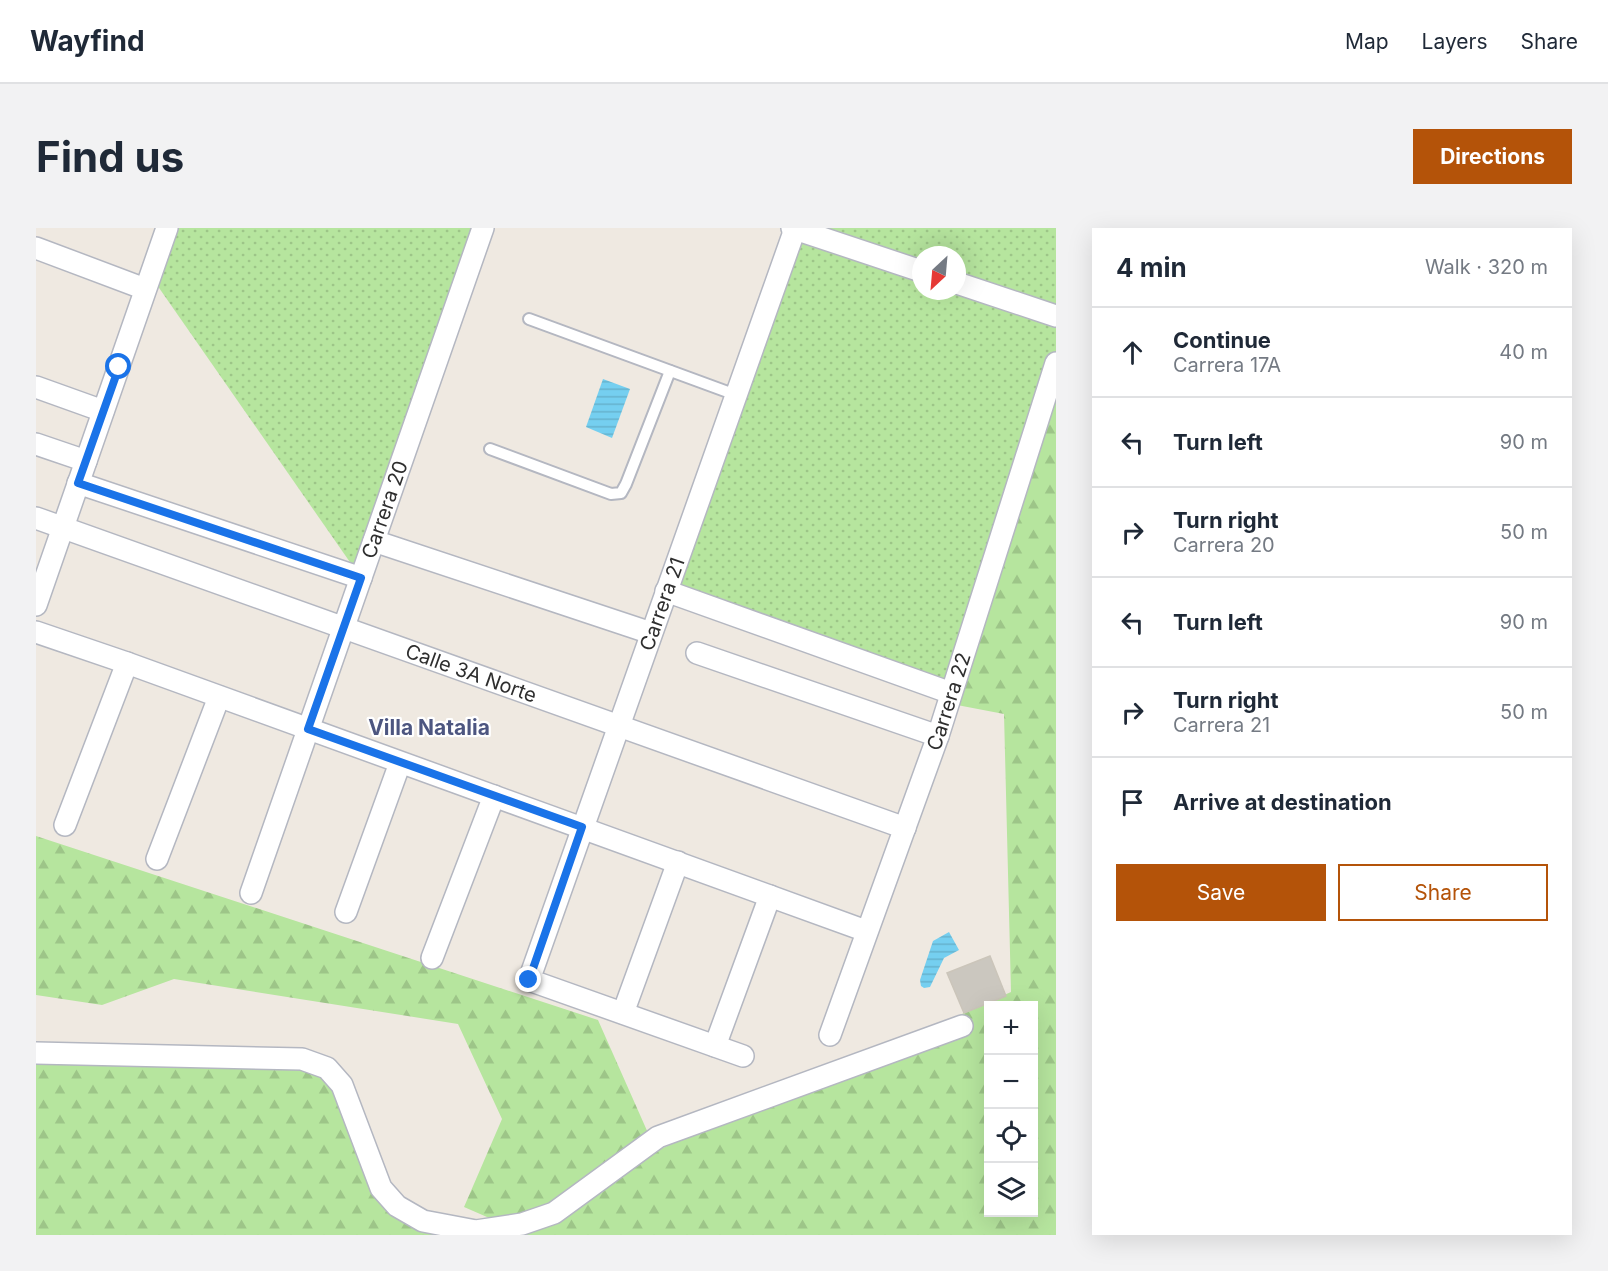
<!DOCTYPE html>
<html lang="en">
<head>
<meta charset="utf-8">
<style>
  body { margin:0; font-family:Inter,sans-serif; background:#f2f2f3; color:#1f2937 }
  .controls { position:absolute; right:18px; bottom:18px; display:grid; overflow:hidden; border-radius:0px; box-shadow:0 6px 24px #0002 }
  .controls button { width:54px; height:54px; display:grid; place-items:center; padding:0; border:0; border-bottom:2px solid #e0e1e3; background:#fff; color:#1f2937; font:30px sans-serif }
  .compass { position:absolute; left:876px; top:18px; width:54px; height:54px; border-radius:50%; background:#fff; box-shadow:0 6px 24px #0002; rotate:206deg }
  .stop { position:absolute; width:18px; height:18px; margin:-14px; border:4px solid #1a73e8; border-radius:50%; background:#fff }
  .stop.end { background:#1a73e8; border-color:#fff; box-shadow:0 2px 6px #0008 }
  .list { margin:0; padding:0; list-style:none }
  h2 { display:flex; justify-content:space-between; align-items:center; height:78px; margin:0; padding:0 24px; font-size:26px }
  h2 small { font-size:20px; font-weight:400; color:#747a83 }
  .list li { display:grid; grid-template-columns:39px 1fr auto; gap:18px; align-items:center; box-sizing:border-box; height:90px; padding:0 24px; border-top:2px solid #e0e1e3 }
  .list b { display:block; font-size:22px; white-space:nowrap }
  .list p { margin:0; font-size:20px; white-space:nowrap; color:#747a83 }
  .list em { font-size:20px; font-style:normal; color:#747a83 }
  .actions { display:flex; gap:12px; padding:18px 24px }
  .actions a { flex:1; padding:14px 0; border:2px solid #b45309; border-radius:0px; text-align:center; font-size:21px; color:#b45309 }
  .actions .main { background:#b45309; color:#fff }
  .icon { flex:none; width:33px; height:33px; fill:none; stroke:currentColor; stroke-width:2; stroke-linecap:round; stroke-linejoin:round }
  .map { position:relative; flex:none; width:1020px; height:1007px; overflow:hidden; border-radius:0px }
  header { display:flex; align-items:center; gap:36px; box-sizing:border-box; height:84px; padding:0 30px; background:#fff; border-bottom:2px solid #e0e1e3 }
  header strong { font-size:28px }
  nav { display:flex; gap:33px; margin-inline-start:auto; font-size:21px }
  .intro { display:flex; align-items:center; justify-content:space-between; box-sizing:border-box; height:144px; padding:0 36px }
  h1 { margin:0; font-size:42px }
  .button { padding:15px 27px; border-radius:0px; background:#b45309; color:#fff; font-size:21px; font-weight:700 }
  main { display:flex; gap:36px; padding:0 36px }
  aside { flex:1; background:#fff; border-radius:0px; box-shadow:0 6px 24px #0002 }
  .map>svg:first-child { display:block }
</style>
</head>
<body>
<header>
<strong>Wayfind</strong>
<nav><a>Map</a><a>Layers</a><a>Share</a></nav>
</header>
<div class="intro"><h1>Find us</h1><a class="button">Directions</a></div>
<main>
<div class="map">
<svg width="1020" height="1007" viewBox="0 0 1020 1007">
  <defs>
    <pattern id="green-dots" width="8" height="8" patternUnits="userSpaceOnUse" patternTransform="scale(1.5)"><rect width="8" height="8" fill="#b6e59e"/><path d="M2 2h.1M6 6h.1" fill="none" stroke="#9dc588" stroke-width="1.8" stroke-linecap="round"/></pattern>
    <pattern id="forest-firs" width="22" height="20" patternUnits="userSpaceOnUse" patternTransform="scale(1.5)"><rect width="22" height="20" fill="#b6e59e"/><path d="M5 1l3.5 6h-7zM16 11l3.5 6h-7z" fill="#9dc588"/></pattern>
    <pattern id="water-rules" width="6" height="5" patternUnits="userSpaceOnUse" patternTransform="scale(1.5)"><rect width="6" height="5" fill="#75cff0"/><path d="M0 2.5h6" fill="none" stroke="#66b2ce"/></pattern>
  </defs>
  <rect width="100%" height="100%" fill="#efe9e1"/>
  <!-- green -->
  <g fill="url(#green-dots)" fill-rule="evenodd">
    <polygon points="142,0 447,0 325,350 121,57"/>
    <path d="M756,0H1020V135L915,465L630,363ZM885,27H921V63H885Z"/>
  </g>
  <!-- forest -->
  <g fill="url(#forest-firs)" fill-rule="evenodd">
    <path d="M1020,160V1007H459L483,1003L428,979L466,891L422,796L138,751L66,777L0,767V608L562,792L620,923L975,764L968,486L921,477ZM952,778H998V984H952Z"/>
    <polygon points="0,833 265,838 286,847 299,862 337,960 421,1007 0,1007"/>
  </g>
  <!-- water -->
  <g fill="url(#water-rules)">
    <polygon points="567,151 594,161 576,210 550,199"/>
    <polygon points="913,704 923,722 908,730 894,759 888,760 885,758 884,752 897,713"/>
  </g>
  <!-- building -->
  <polygon fill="#cbc7bf" stroke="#cbc5ba" stroke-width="1.5" points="954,728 970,768 928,785 911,745"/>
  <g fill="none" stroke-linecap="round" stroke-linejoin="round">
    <!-- service casing -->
    <g stroke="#b4b7c1" stroke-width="14">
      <g id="service">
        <polyline points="493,91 700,167"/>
        <polyline points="454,221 575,266 585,265 590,256 634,143"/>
      </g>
    </g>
    <!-- minor casing -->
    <g stroke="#b4b7c1" stroke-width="24">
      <g id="minor">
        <polyline points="756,0 885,43"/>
        <polyline points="0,20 109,61"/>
        <polyline points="921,55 1020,88"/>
        <polyline points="0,159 67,183"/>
        <polyline points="0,216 50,233"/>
        <polyline points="42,255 325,350"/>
        <path id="s1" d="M0,290L869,600"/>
        <polyline points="338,313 615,405"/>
        <polyline points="630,363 915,465"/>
        <polyline points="0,377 131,0"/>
        <polyline points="0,404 91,435 830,703"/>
        <polyline points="661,425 902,508"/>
        <polyline points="29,597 91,435"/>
        <polyline points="121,631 183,469"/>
        <path id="s2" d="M215,665L447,0"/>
        <polyline points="310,684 364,535"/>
        <polyline points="396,730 458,568"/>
        <polyline points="587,785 642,634"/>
        <path id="s3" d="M794,807L902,508L1020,135"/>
        <polyline points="679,818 734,668"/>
        <polyline points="0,825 266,831 291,840 306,857 345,960 361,978 387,993 440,1003 486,996 518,985 622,909 926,798"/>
        <path id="s4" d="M707,828L493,752L759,1"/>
      </g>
    </g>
    <!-- service -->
    <use href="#service" stroke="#fff" stroke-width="10"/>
    <!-- minor -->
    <use href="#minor" stroke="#fff" stroke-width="21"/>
  </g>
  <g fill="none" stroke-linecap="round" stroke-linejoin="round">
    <!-- route -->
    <polyline stroke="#1a73e8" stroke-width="8" points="83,139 42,255 325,350 272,501 546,599 493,752"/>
  </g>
  <g text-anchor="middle" stroke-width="4.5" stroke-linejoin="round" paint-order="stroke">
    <!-- street labels -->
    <g font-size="20" fill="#2e2e2e" stroke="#fff">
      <text dy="7" stroke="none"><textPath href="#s2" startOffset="406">Carrera 20</textPath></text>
      <text dy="7" stroke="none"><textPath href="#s4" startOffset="626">Carrera 21</textPath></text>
      <text dy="7" stroke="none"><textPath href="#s1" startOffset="462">Calle 3A Norte</textPath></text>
      <text dy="7" stroke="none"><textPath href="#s3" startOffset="354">Carrera 22</textPath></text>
    </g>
    <!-- neighbourhood labels -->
    <g font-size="21" font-weight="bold" fill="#4d5680" stroke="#fff">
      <text x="393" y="507">Villa Natalia</text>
    </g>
  </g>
</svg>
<div class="controls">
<button>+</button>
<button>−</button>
<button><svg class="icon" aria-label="locate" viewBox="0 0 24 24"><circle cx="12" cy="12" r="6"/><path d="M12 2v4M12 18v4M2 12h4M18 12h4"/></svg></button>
<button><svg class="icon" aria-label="layers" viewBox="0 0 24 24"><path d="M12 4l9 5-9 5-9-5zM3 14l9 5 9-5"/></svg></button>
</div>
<svg class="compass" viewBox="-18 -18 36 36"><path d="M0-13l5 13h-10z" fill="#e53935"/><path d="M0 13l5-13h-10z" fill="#747a83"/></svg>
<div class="stop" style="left:83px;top:139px"></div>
<div class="stop end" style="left:493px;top:752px"></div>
</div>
<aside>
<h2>4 min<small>Walk · 320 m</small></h2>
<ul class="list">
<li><svg class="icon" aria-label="ahead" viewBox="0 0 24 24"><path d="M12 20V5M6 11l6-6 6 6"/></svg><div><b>Continue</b><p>Carrera 17A</p></div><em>40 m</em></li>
<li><svg class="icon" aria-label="left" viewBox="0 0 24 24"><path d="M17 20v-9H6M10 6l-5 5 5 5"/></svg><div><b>Turn left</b></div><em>90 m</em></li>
<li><svg class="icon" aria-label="right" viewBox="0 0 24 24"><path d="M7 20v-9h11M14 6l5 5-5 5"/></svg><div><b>Turn right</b><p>Carrera 20</p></div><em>50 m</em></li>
<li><svg class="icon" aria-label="left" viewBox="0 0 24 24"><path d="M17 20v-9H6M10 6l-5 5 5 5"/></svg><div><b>Turn left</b></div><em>90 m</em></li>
<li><svg class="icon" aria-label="right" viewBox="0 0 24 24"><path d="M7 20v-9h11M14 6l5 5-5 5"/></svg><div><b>Turn right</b><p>Carrera 21</p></div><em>50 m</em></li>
<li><svg class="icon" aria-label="arrive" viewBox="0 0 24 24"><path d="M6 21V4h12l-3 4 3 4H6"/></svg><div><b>Arrive at destination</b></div></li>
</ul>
<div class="actions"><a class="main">Save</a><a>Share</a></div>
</aside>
</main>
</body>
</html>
